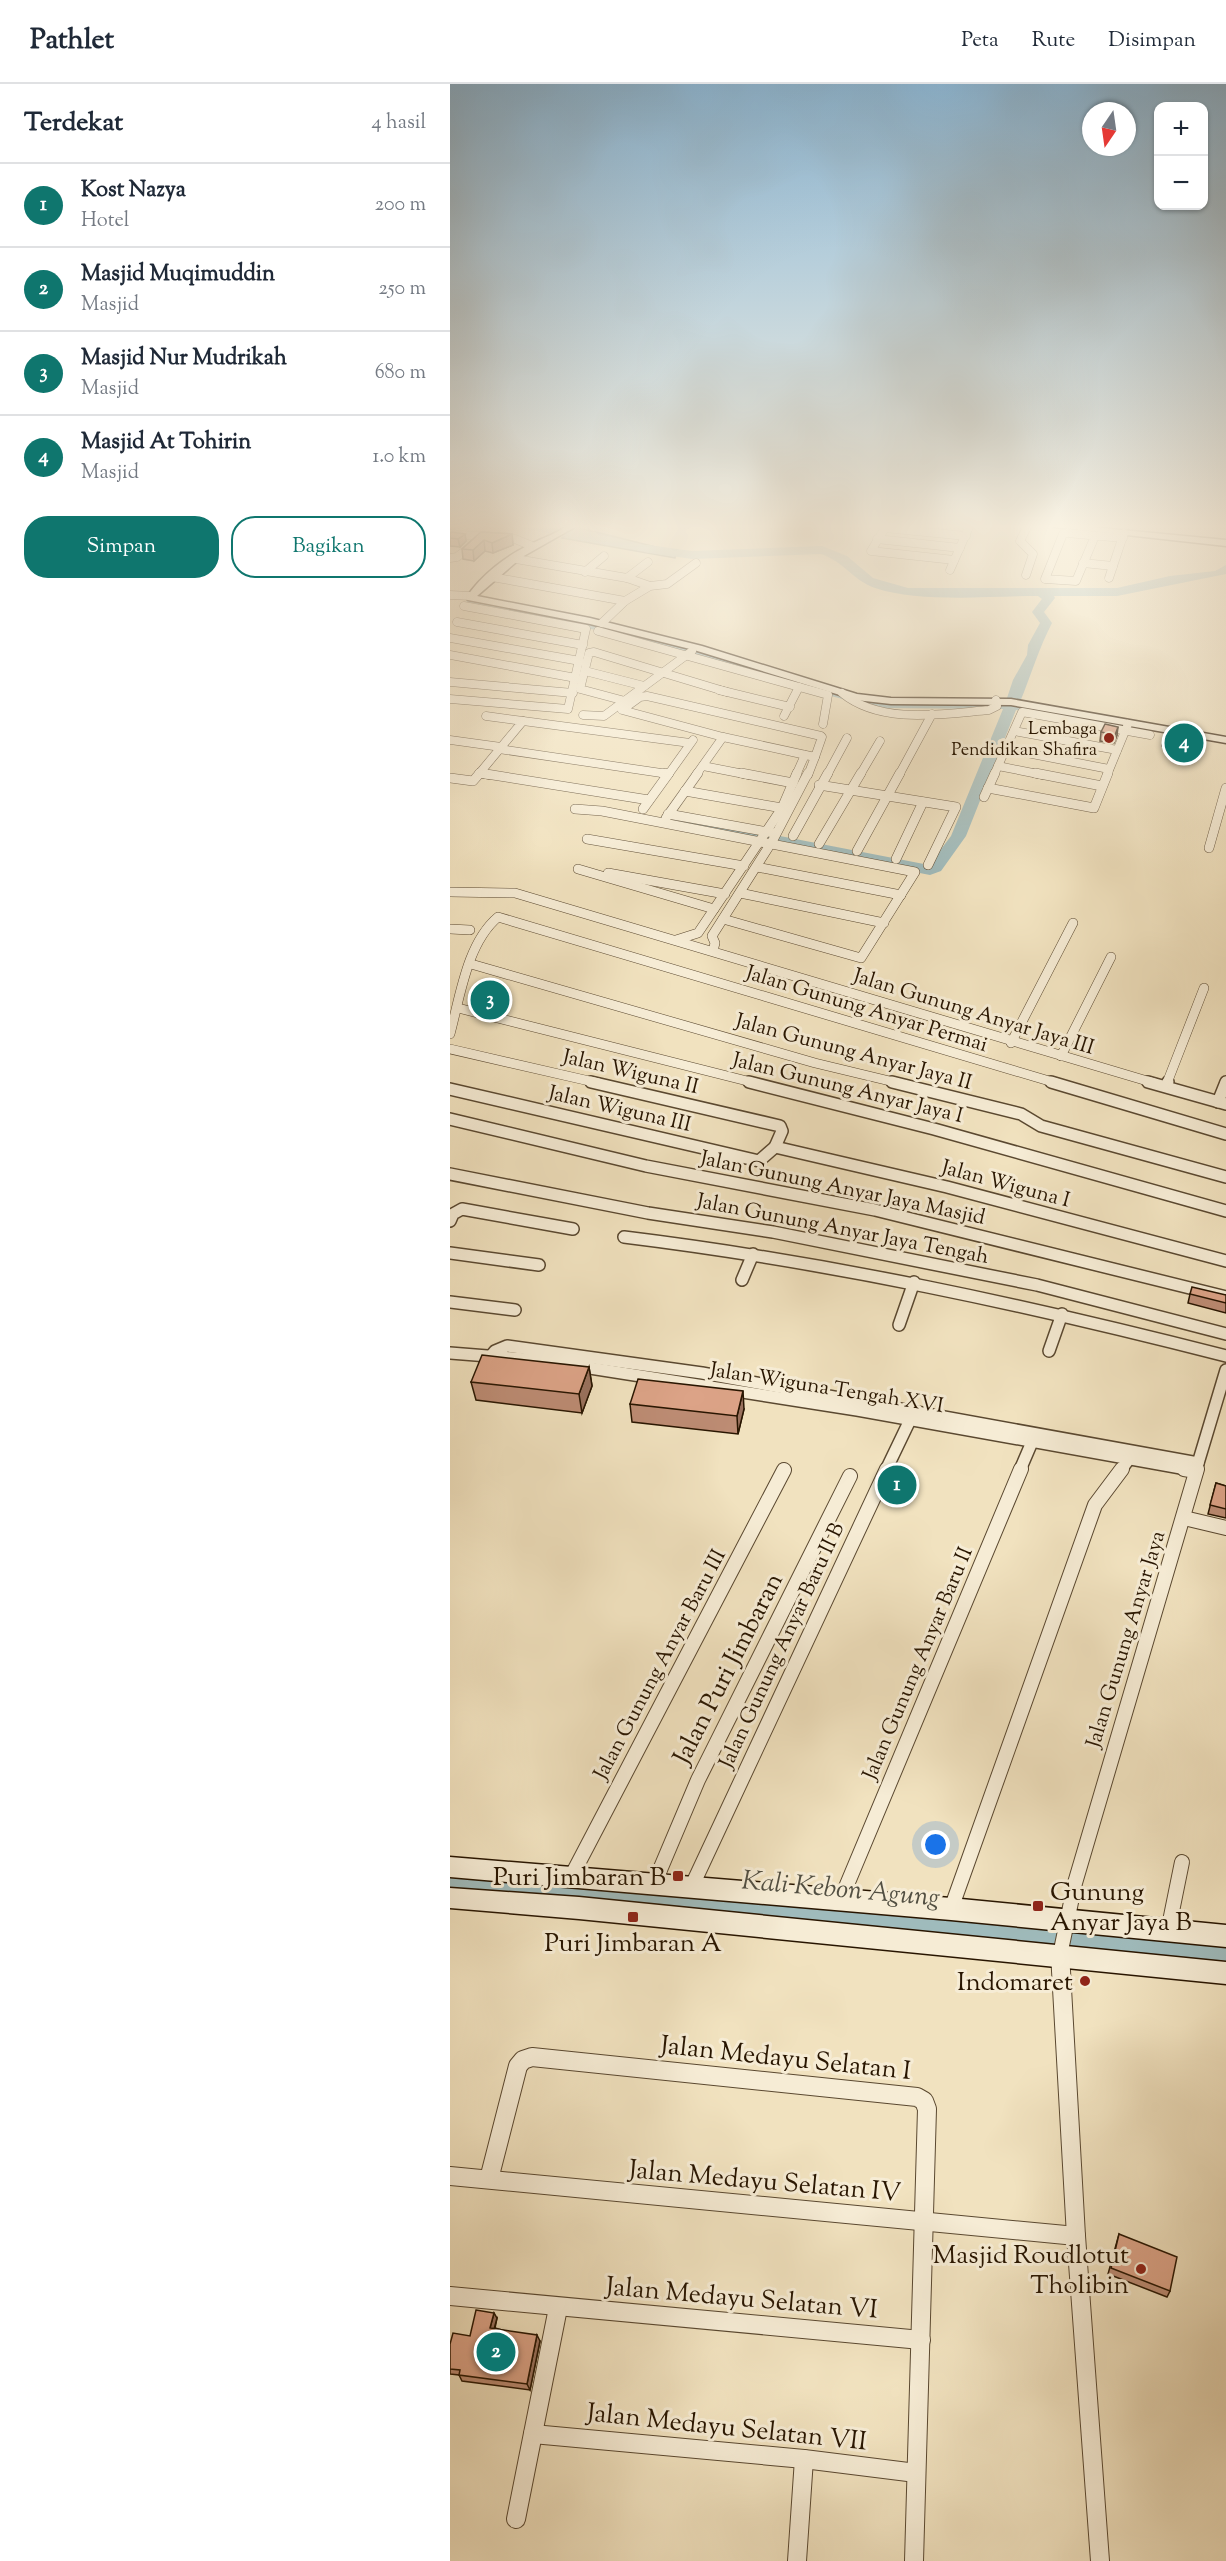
<!DOCTYPE html>
<html lang="id">
<head>
<meta charset="utf-8">
<style>
  body { margin:0; font-family:"Sorts Mill Goudy",serif; background:#f2f2f3; color:#1f2937 }
  .controls { position:absolute; right:18px; top:18px; display:grid; overflow:hidden; border-radius:12px; box-shadow:0 2px 4px #0004 }
  .controls button { width:54px; height:54px; display:grid; place-items:center; padding:0; border:0; border-bottom:2px solid #e0e1e3; background:#fff; color:#1f2937; font:30px sans-serif }
  .compass { position:absolute; left:632px; top:18px; width:54px; height:54px; border-radius:50%; background:#fff; box-shadow:0 2px 4px #0004; rotate:193deg }
  .you { position:absolute; left:486px; top:1761px; width:21px; height:21px; margin:-15px; border:4px solid #fff; border-radius:50%; background:#1a73e8; box-shadow:0 0 0 9px #1a73e833 }
  .badge { display:grid; place-items:center; width:39px; height:39px; border-radius:50%; background:#0f766e; color:#fff; font-size:20px; font-weight:700 }
  .pin { position:absolute; translate:-50% -50%; border:3px solid #fff; box-shadow:0 2px 6px #0006 }
  .list { margin:0; padding:0; list-style:none }
  h2 { display:flex; justify-content:space-between; align-items:center; height:78px; margin:0; padding:0 24px; font-size:26px }
  h2 small { font-size:20px; font-weight:400; color:#747a83 }
  .list li { display:grid; grid-template-columns:39px 1fr auto; gap:18px; align-items:center; box-sizing:border-box; height:84px; padding:0 24px; border-top:2px solid #e0e1e3 }
  .list b { display:block; font-size:22px; white-space:nowrap }
  .list p { margin:0; font-size:20px; white-space:nowrap; color:#747a83 }
  .list em { font-size:20px; font-style:normal; color:#747a83 }
  .actions { display:flex; gap:12px; padding:18px 24px }
  .actions a { flex:1; padding:14px 0; border:2px solid #0f766e; border-radius:24px; text-align:center; font-size:21px; color:#0f766e }
  .actions .main { background:#0f766e; color:#fff }
  .map { position:relative; flex:none; width:776px; height:2477px; overflow:hidden }
  header { display:flex; align-items:center; gap:36px; box-sizing:border-box; height:84px; padding:0 30px; background:#fff; border-bottom:2px solid #e0e1e3 }
  header strong { font-size:28px }
  nav { display:flex; gap:33px; margin-inline-start:auto; font-size:21px }
  main { display:flex }
  aside { flex:1; background:#fff }
  .map>svg:first-child { display:block }
</style>
</head>
<body>
<header>
<strong>Pathlet</strong>
<nav><a>Peta</a><a>Rute</a><a>Disimpan</a></nav>
</header>
<main>
<aside>
<h2>Terdekat<small>4 hasil</small></h2>
<ul class="list">
<li><span class="badge">1</span><div><b>Kost Nazya</b><p>Hotel</p></div><em>200 m</em></li>
<li><span class="badge">2</span><div><b>Masjid Muqimuddin</b><p>Masjid</p></div><em>250 m</em></li>
<li><span class="badge">3</span><div><b>Masjid Nur Mudrikah</b><p>Masjid</p></div><em>680 m</em></li>
<li><span class="badge">4</span><div><b>Masjid At Tohirin</b><p>Masjid</p></div><em>1.0 km</em></li>
</ul>
<div class="actions"><a class="main">Simpan</a><a>Bagikan</a></div>
</aside>
<div class="map">
<svg width="776" height="2477" viewBox="0 0 776 2477">
  <rect width="100%" height="100%" fill="#f1e2bf"/>
  <filter id="stains"><feTurbulence type="fractalNoise" baseFrequency=".00333" numOctaves="4"/><feColorMatrix values="0 0 0 0 .2 0 0 0 0 .09 0 0 0 0 .02 0 0 0 .5 -.17"/></filter>
  <radialGradient id="worn" r=".72"><stop offset=".6" stop-color="#630" stop-opacity="0"/><stop offset="1" stop-color="#630" stop-opacity=".3"/></radialGradient>
  <!-- water -->
  <polygon fill="#9fbbbc" stroke="#6f7971" stroke-width="1.5" points="126,443 226,468 225,474 112,454"/>
  <g fill="none" stroke-linecap="round" stroke-linejoin="round">
    <!-- river -->
    <g fill="#9fbbbc" fill-rule="evenodd">
      <polygon points="67,443 97,443 147,451 153,455 147,459"/>
      <path d="M198,461L242,467L372,462L397,472L423,494L458,504H667L720,492L765,487L776,481V490L667,512H604L605,514L594,528L602,539C589,564 581,591 570,618L628,629L635,633L628,637L566,626L516,752L491,787L480,791L223,741L215,736L223,731L479,781L501,752L553,625L427,624L381,612L379,609L386,605L427,616L556,617L563,596L577,571L578,561L590,539L582,528L592,515L588,512C540,512 470,519 425,504C404,497 393,477 371,470L242,475L194,468V462Z"/>
      <polygon points="19,516 147,538 315,583 317,586 310,590 146,546 15,523 13,520"/>
      <polygon points="0,1784 633,1840 776,1859 776,1887 633,1868 0,1810"/>
    </g>
    <!-- street-far4 casing -->
    <g stroke="#5a4830" stroke-width="9">
      <g id="street-far4">
        <polyline points="0,450 65,455 82,462"/>
        <polyline points="645,452 626,497 595,495 613,450 617,449 673,454"/>
        <polyline points="427,455 510,464"/>
        <polyline points="0,474 7,473 25,459"/>
        <polyline points="66,475 177,494 200,502"/>
        <polyline points="504,476 421,467 435,444 516,452"/>
        <polyline points="633,479 663,482"/>
        <polyline points="500,486 519,443"/>
        <polyline points="135,488 154,472"/>
        <polyline points="576,491 583,470 570,457 577,443"/>
        <polyline points="42,493 175,517"/>
        <polyline points="177,494 198,478"/>
        <polyline points="659,494 674,449"/>
        <polyline points="0,511 21,512"/>
        <polyline points="7,538 133,561"/>
        <polyline points="152,539 175,517 200,502 217,500 246,479"/>
        <polyline points="148,547 378,611 373,640"/>
        <polyline points="0,554 130,577"/>
        <polyline points="0,571 126,594"/>
        <polyline points="135,587 194,602"/>
        <polyline points="0,598 123,609"/>
        <polyline points="269,606 340,623"/>
        <path d="M392,609C431,641 492,630 539,626L547,622L546,616"/>
        <polygon points="197,612 371,652 372,653 365,673 273,653 172,626 190,613"/>
        <polyline points="0,615 118,625 136,545 14,522"/>
        <polyline points="175,617 130,605 139,569 144,568 277,608"/>
        <polyline points="133,631 154,632 242,567"/>
        <polyline points="334,632 349,603"/>
        <polyline points="73,637 240,659"/>
        <polyline points="564,647 667,666"/>
        <polyline points="0,656 51,663"/>
        <polyline points="49,665 218,690"/>
        <polyline points="556,665 659,685"/>
        <polyline points="253,682 299,691"/>
        <polyline points="548,682 593,691"/>
        <polyline points="29,689 39,691"/>
        <polyline points="28,691 73,637 36,632"/>
        <polyline points="218,691 243,656"/>
        <polyline points="246,691 273,653"/>
        <polyline points="346,691 355,671"/>
        <polyline points="358,691 365,673"/>
        <polyline points="377,691 397,654"/>
        <polyline points="410,691 430,657"/>
        <polyline points="449,691 482,630"/>
        <polyline points="544,691 572,628 700,651"/>
        <polyline points="657,691 678,640"/>
      </g>
    </g>
    <!-- street-far3 casing -->
    <g stroke="#5a4830" stroke-width="10">
      <g id="street-far3">
        <polyline points="30,689 199,716"/>
        <polyline points="212,689 218,690"/>
        <polyline points="291,689 343,699"/>
        <polyline points="585,689 652,702"/>
        <polyline points="0,694 23,697 30,689"/>
        <polyline points="369,701 506,723 478,781"/>
        <polyline points="538,704 644,724 658,689"/>
        <polyline points="235,707 332,724"/>
        <polyline points="534,713 545,689"/>
        <polyline points="125,725 152,727 465,788 411,874 273,835"/>
        <polyline points="193,725 219,689"/>
        <polyline points="218,730 324,749"/>
        <polyline points="216,734 248,689"/>
        <polyline points="343,752 378,689"/>
        <polyline points="137,755 294,782"/>
        <polyline points="369,760 411,689"/>
        <polyline points="759,764 776,704"/>
        <polyline points="407,767 450,689"/>
        <polyline points="446,775 473,718"/>
        <polyline points="307,783 451,811"/>
        <polyline points="128,785 264,825"/>
        <polyline points="158,789 275,810"/>
        <polyline points="0,808 65,809 704,999"/>
        <polyline points="290,809 434,839"/>
        <polyline points="0,845 20,846"/>
        <polyline points="226,856 248,849 332,724 347,689"/>
        <polyline points="263,867 265,859 262,852 323,756 358,689"/>
        <polyline points="21,880 365,979 448,999"/>
        <polyline points="8,924 305,999"/>
        <path d="M0,950C10,913 17,859 48,833L606,999"/>
        <polyline points="561,959 623,839"/>
        <polyline points="0,965 148,999"/>
        <polyline points="611,972 661,873"/>
        <polyline points="717,999 754,904"/>
        <polyline points="775,999 776,997"/>
      </g>
    </g>
    <!-- street-far2 casing -->
    <g stroke="#5a4830" stroke-width="14">
      <g id="street-far2">
        <polyline points="299,998 484,1045 776,1127"/>
        <polyline points="442,998 571,1030 591,1042 776,1093"/>
        <polyline points="601,998 776,1050"/>
        <polyline points="698,998 776,1020"/>
        <polyline points="716,1002 718,998"/>
        <polyline points="0,1005 309,1077 325,1063 332,1047 330,1042 141,998"/>
        <polyline points="768,1018 776,998"/>
        <polyline points="0,1035 196,1082 425,1126 776,1213"/>
        <polyline points="325,1063 497,1103 776,1177"/>
        <polyline points="0,1090 198,1129 323,1148 587,1201 776,1250"/>
        <polyline points="0,1137 3,1130 12,1125 123,1145"/>
        <path d="M174,1153C378,1178 577,1221 776,1272"/>
        <polyline points="0,1169 89,1181"/>
        <polyline points="292,1196 303,1170"/>
        <polyline points="0,1218 65,1226"/>
        <polyline points="449,1241 464,1198"/>
        <polyline points="599,1267 612,1230"/>
        <polyline points="0,1269 89,1276 407,1326 742,1386"/>
        <polyline points="40,1273 45,1267 57,1262 252,1289 748,1379"/>
        <polyline points="436,1386 460,1336"/>
        <polyline points="570,1386 582,1358"/>
        <polyline points="671,1386 679,1375"/>
        <polyline points="746,1386 776,1286"/>
      </g>
    </g>
    <!-- street-far1 casing -->
    <g stroke="#5a4830" stroke-width="16">
      <g id="street-far1">
        <polyline points="734,1385 746,1387"/>
        <polyline points="734,1434 776,1444"/>
        <polyline points="121,1793 334,1386"/>
        <polyline points="204,1800 248,1696 400,1392"/>
        <polyline points="241,1804 437,1385"/>
        <polyline points="391,1815 571,1385"/>
        <polyline points="501,1825 645,1421 672,1385"/>
        <polyline points="718,1847 732,1778"/>
        <polyline points="610,1871 625,1799 747,1385"/>
      </g>
    </g>
    <!-- street casing -->
    <g stroke="#5a4830" stroke-width="20">
      <g id="street">
        <polyline points="610,1869 626,2152 650,2477"/>
        <polyline points="0,2092 626,2152"/>
        <polyline points="39,2095 68,1982 73,1976 82,1973 467,2013 474,2017 477,2025 464,2477"/>
        <polyline points="0,2212 471,2256"/>
        <polyline points="83,2350 354,2375 466,2389"/>
        <polyline points="66,2435 108,2224"/>
        <polyline points="347,2477 354,2375"/>
      </g>
    </g>
    <!-- secondary casing -->
    <g stroke="#281500" stroke-width="3">
      <g id="secondary">
        <path d="M115,443H125L72,473L27,512L140,534L252,562L407,610L441,614L561,615L776,653V659L561,621L441,620L406,616L244,566L140,540L18,516L16,514C30,492 57,471 81,460C92,454 104,451 115,443Z"/>
        <polygon points="604,443 641,443 776,456 776,462"/>
        <polygon points="0,1773 501,1814 776,1841 776,1863 501,1836 0,1793"/>
        <polygon points="0,1804 129,1813 776,1878 776,1900 129,1835 0,1824"/>
      </g>
    </g>
    <!-- street-far4 -->
    <use href="#street-far4" stroke="#f6ecd5" stroke-width="8"/>
    <!-- street-far3 -->
    <use href="#street-far3" stroke="#f6ecd5" stroke-width="9"/>
    <!-- street-far2 -->
    <use href="#street-far2" stroke="#f6ecd5" stroke-width="11"/>
    <!-- street-far1 -->
    <use href="#street-far1" stroke="#f6ecd5" stroke-width="14"/>
    <!-- street -->
    <use href="#street" stroke="#f6ecd5" stroke-width="18"/>
    <!-- secondary -->
    <use href="#secondary" fill="#f6ecd5" fill-rule="evenodd"/>
  </g>
  <!-- wall -->
  <g fill="#bd8c74" stroke="#281500" stroke-width="1.5">
    <polygon points="31,448 62,450 63,461 43,469 35,467 24,477 13,475 12,465"/>
    <polygon points="0,449 15,450 16,457 10,463 0,462"/>
    <polygon points="651,648 667,651 664,659 650,657"/>
    <polygon points="753,657 748,669 712,662 713,658"/>
    <polygon points="54,909 55,914 46,923 24,918 23,913"/>
    <polygon points="740,1210 776,1211 776,1229 738,1219"/>
    <polygon points="139,1283 142,1302 132,1329 26,1316 21,1298"/>
    <polygon points="180,1320 294,1325 288,1350 182,1338"/>
    <polygon points="461,1389 460,1399 456,1409 438,1404 439,1395"/>
    <polygon points="766,1399 776,1402 776,1434 758,1430"/>
    <polygon points="669,2150 720,2207 717,2213 658,2190"/>
    <polygon points="47,2234 45,2244 90,2257 80,2306 12,2297 9,2291 0,2290 0,2260 20,2252"/>
  </g>
  <!-- shaded-wall -->
  <g fill="#9a725e" stroke="#281500" stroke-width="1.5">
    <polygon points="15,450 16,457 10,463 8,455"/>
    <polygon points="62,450 63,461 43,469 42,459"/>
    <polygon points="34,456 35,467 24,477 23,466"/>
    <polygon points="668,643 667,651 664,659 665,651"/>
    <polygon points="54,909 55,914 46,923 45,919"/>
    <polygon points="139,1283 142,1302 132,1329 129,1310"/>
    <polygon points="293,1307 294,1325 288,1350 287,1332"/>
    <polygon points="461,1389 460,1399 456,1409 456,1400"/>
    <polygon points="44,2229 47,2234 43,2249 40,2244"/>
    <polygon points="87,2251 90,2257 80,2306 77,2300"/>
  </g>
  <!-- building -->
  <g fill="#dca387" stroke="#281500" stroke-width="1.5">
    <polygon points="1,448 15,450 8,455 0,454 0,449"/>
    <polygon points="31,448 62,450 42,459 34,456 23,466 12,465"/>
    <polygon points="655,640 668,643 665,651 651,648"/>
    <polygon points="721,647 754,653 749,665 713,658"/>
    <polygon points="33,903 54,909 45,919 23,913"/>
    <polygon points="742,1203 776,1211 776,1219 740,1210"/>
    <polygon points="32,1271 139,1283 129,1310 21,1298"/>
    <polygon points="188,1295 293,1307 287,1332 180,1320"/>
    <polygon points="443,1385 461,1389 456,1400 439,1395"/>
    <polygon points="766,1399 776,1402 776,1425 760,1421"/>
    <polygon points="669,2150 727,2173 720,2207 661,2184"/>
    <polygon points="26,2226 44,2229 40,2244 87,2251 77,2300 9,2291 10,2286 0,2285 0,2260 3,2249 20,2252"/>
  </g>
  <!-- sky -->
  <linearGradient id="sky" x2="0" y2="1"><stop stop-color="#8bb7d6"/><stop offset="0.56" stop-color="#f9f2e2"/><stop offset="1" stop-color="#f9f2e2" stop-opacity="0"/></linearGradient>
  <rect width="776" height="790" fill="url(#sky)"/>
  <!-- markers -->
  <g fill="#8f2418" stroke="#f6ecd5" stroke-width="2">
    <circle cx="659" cy="654" r="6"/>
    <rect x="222" y="1786" width="12" height="12" rx="3"/>
    <rect x="582" y="1816" width="12" height="12" rx="3"/>
    <rect x="177" y="1827" width="12" height="12" rx="3"/>
    <circle cx="635" cy="1897" r="6"/>
    <circle cx="691" cy="2185" r="6"/>
  </g>
  <g text-anchor="middle" stroke-width="6" stroke-linejoin="round" paint-order="stroke">
    <!-- far-poi labels -->
    <g font-size="18" fill="#281500" stroke="#f6ecd5" text-anchor="end">
      <text x="647" y="650">Lembaga<tspan x="647" dy="21">Pendidikan Shafira</tspan></text>
    </g>
    <!-- street labels -->
    <g font-size="21" fill="#281500" stroke="#f6ecd5">
      <text transform="translate(417 924) rotate(17)" y="7">Jalan Gunung Anyar Permai</text>
      <text transform="translate(524 927) rotate(17)" y="7">Jalan Gunung Anyar Jaya III</text>
      <text transform="translate(404 967) rotate(15)" y="7">Jalan Gunung Anyar Jaya II</text>
      <text transform="translate(181 987) rotate(13)" y="7">Jalan Wiguna II</text>
      <text transform="translate(398 1003) rotate(14)" y="7">Jalan Gunung Anyar Jaya I</text>
      <text transform="translate(170 1024) rotate(13)" y="7">Jalan Wiguna III</text>
      <text transform="translate(556 1099) rotate(15)" y="7">Jalan Wiguna I</text>
      <text transform="translate(393 1103) rotate(12)" y="7">Jalan Gunung Anyar Jaya Masjid</text>
      <text transform="translate(393 1144) rotate(11)" y="7">Jalan Gunung Anyar Jaya Tengah</text>
      <text transform="translate(377 1303) rotate(9)" y="7">Jalan Wiguna Tengah XVI</text>
      <text transform="translate(675 1555) rotate(-73)" y="7">Jalan Gunung Anyar Jaya</text>
      <text transform="translate(331 1561) rotate(-65)" y="7">Jalan Gunung Anyar Baru II B</text>
      <text transform="translate(467 1579) rotate(-67)" y="7">Jalan Gunung Anyar Baru II</text>
      <text transform="translate(209 1580) rotate(-62)" y="7">Jalan Gunung Anyar Baru III</text>
    </g>
    <!-- near-street labels -->
    <g font-size="26" fill="#281500" stroke="#f6ecd5">
      <text transform="translate(277 1584) rotate(-63)" y="9">Jalan Puri Jimbaran</text>
      <text transform="translate(336 1973) rotate(6)" y="9">Jalan Medayu Selatan I</text>
      <text transform="translate(315 2096) rotate(5)" y="9">Jalan Medayu Selatan IV</text>
      <text transform="translate(292 2213) rotate(5)" y="9">Jalan Medayu Selatan VI</text>
      <text transform="translate(277 2342) rotate(6)" y="9">Jalan Medayu Selatan VII</text>
    </g>
    <!-- near-poi labels -->
    <g font-size="26" fill="#281500" stroke="#f6ecd5" text-anchor="end">
      <text x="216" y="1801">Puri Jimbaran B</text>
      <text x="600" y="1816" text-anchor="start">Gunung<tspan x="600" dy="30">Anyar Jaya B</tspan></text>
      <text x="183" y="1867" text-anchor="middle">Puri Jimbaran A</text>
      <text x="623" y="1906">Indomaret</text>
      <text x="679" y="2179">Masjid Roudlotut<tspan x="679" dy="30">Tholibin</tspan></text>
    </g>
    <!-- near-water labels -->
    <g font-size="27" font-style="italic" fill="#524f42" stroke="#f6ecd5">
      <text transform="translate(391 1804) rotate(5)" y="9">Kali Kebon Agung</text>
    </g>
  </g>
  <rect width="100%" height="100%" filter="url(#stains)"/>
  <rect width="100%" height="100%" fill="url(#worn)"/>
</svg>
<div class="controls">
<button>+</button>
<button>−</button>
</div>
<svg class="compass" viewBox="-18 -18 36 36"><path d="M0-13l5 13h-10z" fill="#e53935"/><path d="M0 13l5-13h-10z" fill="#747a83"/></svg>
<div class="you"></div>
<div class="pin badge" style="left:447px;top:1401px">1</div>
<div class="pin badge" style="left:46px;top:2268px">2</div>
<div class="pin badge" style="left:40px;top:916px">3</div>
<div class="pin badge" style="left:734px;top:659px">4</div>
</div>
</main>
</body>
</html>
